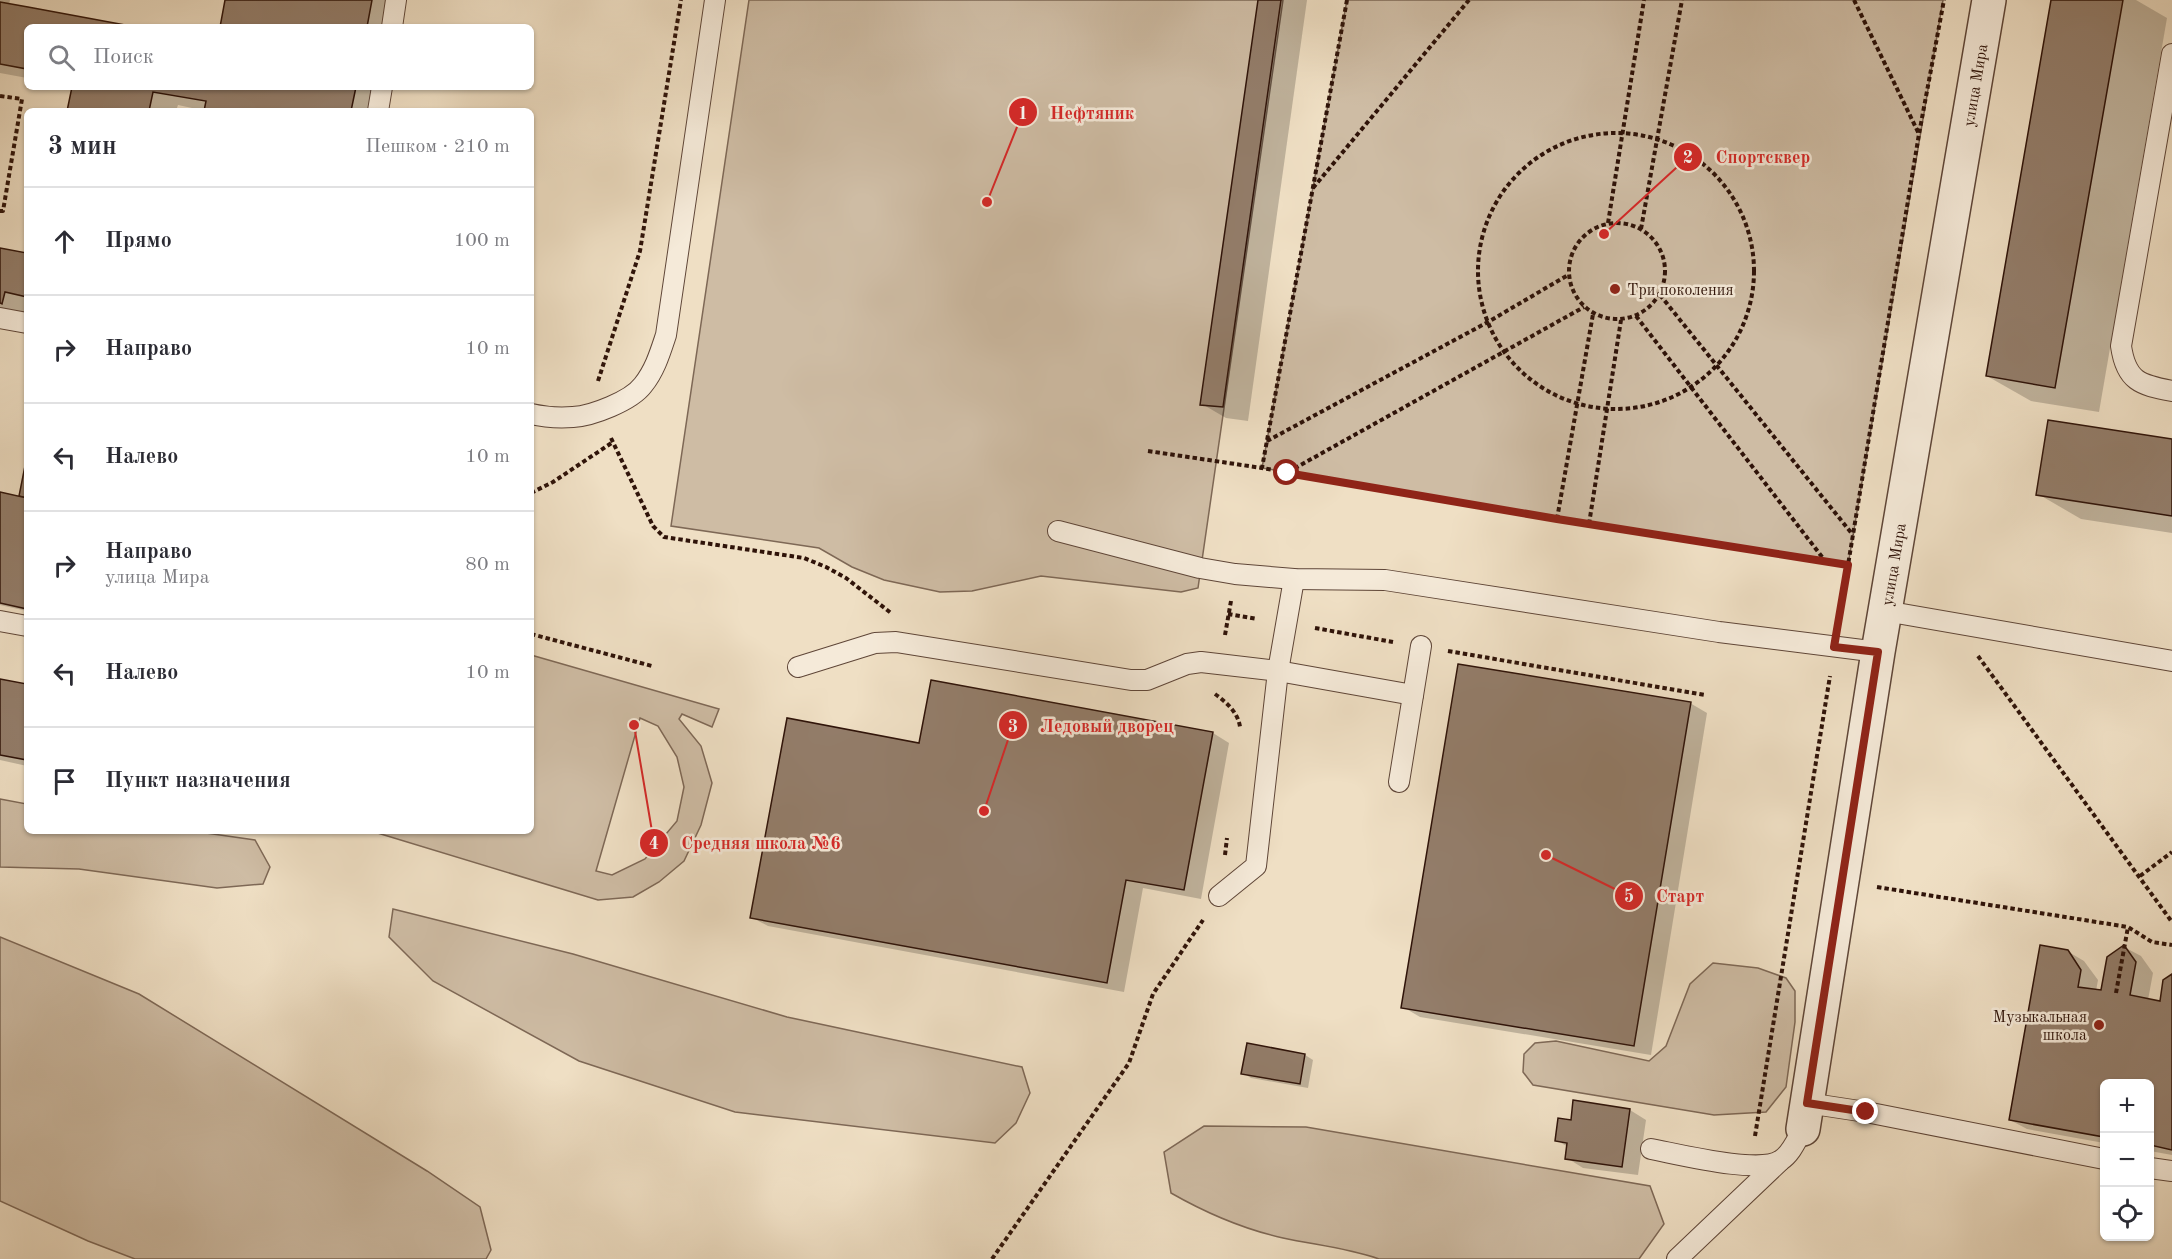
<!DOCTYPE html>
<html lang="ru">
<head>
<meta charset="utf-8">
<style>
  body { margin:0; font-family:"Old Standard TT",serif; background:#f7f7f7; color:#2b2b33 }
  .controls { position:absolute; right:18px; bottom:18px; display:grid; overflow:hidden; border-radius:9px; box-shadow:0 2px 4px #0004 }
  .controls button { width:54px; height:54px; display:grid; place-items:center; padding:0; border:0; border-bottom:2px solid #e1e1e2; background:#fff; color:#2b2b33; font:30px sans-serif }
  .stop { position:absolute; width:18px; height:18px; margin:-14px; border:4px solid #8f2418; border-radius:50%; background:#fff }
  .stop.end { background:#8f2418; border-color:#fff; box-shadow:0 2px 6px #0008 }
  .list { margin:0; padding:0; list-style:none }
  h2 { display:flex; justify-content:space-between; align-items:center; height:78px; margin:0; padding:0 24px; font-size:26px }
  h2 small { font-size:20px; font-weight:400; color:#7c7c81 }
  .list li { display:grid; grid-template-columns:39px 1fr auto; gap:18px; align-items:center; box-sizing:border-box; height:108px; padding:0 24px; border-top:2px solid #e1e1e2 }
  .list b { display:block; font-size:22px; white-space:nowrap }
  .list p { margin:0; font-size:20px; white-space:nowrap; color:#7c7c81 }
  .list em { font-size:20px; font-style:normal; color:#7c7c81 }
  .icon { flex:none; width:33px; height:33px; fill:none; stroke:currentColor; stroke-width:2; stroke-linecap:round; stroke-linejoin:round }
  .map { position:relative; flex:none; width:2172px; height:1259px; overflow:hidden }
  .search { position:absolute; background:#fff; box-shadow:0 2px 4px #0004; left:24px; top:24px; width:510px; height:66px; display:flex; align-items:center; gap:15px; box-sizing:border-box; padding:0 21px; border-radius:9px; color:#7c7c81; font-size:22px }
  .panel { position:absolute; background:#fff; box-shadow:0 2px 4px #0004; left:24px; top:108px; width:510px; height:726px; border-radius:9px }
  .map>svg:first-child { display:block }
</style>
</head>
<body>
<div class="map">
<svg width="2172" height="1259" viewBox="0 0 2172 1259">
  <rect width="100%" height="100%" fill="#efdfc4"/>
  <filter id="stains"><feTurbulence type="fractalNoise" baseFrequency=".00333" numOctaves="4"/><feColorMatrix values="0 0 0 0 .2 0 0 0 0 .09 0 0 0 0 .02 0 0 0 .5 -.17"/></filter>
  <radialGradient id="worn" r=".72"><stop offset=".6" stop-color="#630" stop-opacity="0"/><stop offset="1" stop-color="#630" stop-opacity=".3"/></radialGradient>
  <!-- green -->
  <g fill="#cebca4" stroke="#7e6856" stroke-width="1.5" fill-rule="evenodd">
    <polygon points="749,0 1283,0 1198,588 1181,592 1041,576 972,591 940,592 884,580 852,567 819,548 671,526"/>
    <polygon points="1347,0 1943,0 1848,565 1262,468"/>
    <path d="M531,655L719,709L712,727L682,714L679,719L701,746L712,783L701,825L684,861L659,882L633,897L598,900L371,831H531ZM640,718L658,726L677,757L684,787L677,821L645,859L612,875L596,871Z"/>
    <polygon points="0,799 27,804 27,831 192,831 255,840 270,867 263,884 217,888 79,869 0,867"/>
    <polygon points="393,909 573,954 787,1017 1022,1067 1030,1093 1016,1123 995,1143 735,1112 579,1061 433,981 389,937"/>
    <polygon points="0,937 139,994 427,1171 480,1207 491,1250 486,1259 135,1259 88,1241 0,1201"/>
    <polygon points="1713,963 1758,968 1786,978 1795,991 1795,1022 1786,1087 1766,1112 1714,1115 1533,1085 1523,1072 1524,1054 1535,1043 1556,1041 1649,1061 1666,1046 1690,984"/>
    <path d="M1204,1126L1306,1127L1650,1186L1664,1224L1639,1259H1379C1348,1248 1315,1245 1283,1238C1243,1229 1206,1213 1171,1193L1164,1152Z"/>
  </g>
  <!-- shadow -->
  <g fill="#0003">
    <polygon points="0,0 10,0 9,5 128,27 27,27 27,78 0,73"/>
    <polygon points="226,0 399,0 394,27 221,27"/>
    <polygon points="1259,0 1307,0 1248,421 1226,418 1202,404"/>
    <polygon points="2053,0 2136,0 2167,18 2099,412 2031,401 1987,376"/>
    <polygon points="74,87 383,87 378,111 206,111 178,105 176,111 69,111"/>
    <polygon points="0,249 27,255 27,317 0,312"/>
    <polygon points="2172,441 2172,533 2081,519 2038,494"/>
    <polygon points="27,463 27,611 0,605 0,494 20,498"/>
    <polygon points="0,680 27,686 27,766 0,760"/>
    <polygon points="1690,703 1707,713 1651,1055 1420,1017 1403,1007"/>
    <polygon points="1213,733 1229,743 1201,899 1143,888 1124,992 768,926 751,917 920,745"/>
    <polygon points="2124,947 2141,956 2153,973 2148,1000 2161,1002 2172,976 2172,1155 2150,1151 2150,1084 2104,1084 2104,1143 2027,1129 2010,1120 2067,951 2084,961 2098,980 2096,991 2103,992"/>
    <polygon points="1248,1045 1305,1055 1313,1060 1308,1088 1251,1078 1243,1073"/>
    <polygon points="1630,1110 1646,1120 1638,1175 1583,1168 1567,1158 1568,1147 1556,1140 1572,1122"/>
  </g>
  <!-- building -->
  <g fill="#937d6a" stroke="#2f1309" stroke-width="1.5">
    <polygon points="225,0 372,0 367,27 220,27"/>
    <polygon points="1258,0 1281,0 1223,407 1200,405"/>
    <polygon points="2051,0 2123,0 2055,388 1986,376"/>
    <polygon points="0,2 28,7 136,27 27,27 27,69 0,64"/>
    <polygon points="72,87 356,87 351,111 204,111 206,101 153,92 149,111 67,111"/>
    <polygon points="0,248 27,253 27,297 5,292 2,304 0,303"/>
    <polygon points="2048,420 2172,439 2172,516 2036,495"/>
    <polygon points="27,456 27,498 19,496"/>
    <polygon points="0,492 27,498 27,609 0,603"/>
    <polygon points="1458,664 1691,702 1634,1046 1401,1008"/>
    <polygon points="0,679 27,684 27,760 0,755"/>
    <polygon points="931,680 1213,732 1184,890 1126,880 1107,983 750,918 787,718 919,743"/>
    <polygon points="2040,945 2068,950 2081,970 2078,987 2101,990 2107,957 2124,945 2136,962 2130,995 2160,1001 2163,980 2172,974 2172,1150 2150,1145 2150,1084 2104,1084 2104,1137 2009,1120"/>
    <polygon points="1247,1043 1305,1054 1300,1084 1241,1074"/>
    <polygon points="1573,1100 1630,1109 1622,1167 1565,1159 1567,1143 1555,1141 1558,1118 1571,1120"/>
  </g>
  <g fill="none" stroke-linecap="round" stroke-linejoin="round">
    <!-- service casing -->
    <g stroke="#5f4638" stroke-width="22">
      <g id="service">
        <polyline points="392,27 396,0"/>
        <path d="M2172,54L2121,346C2126,381 2140,385 2172,391"/>
        <polyline points="378,111 382,87"/>
        <polyline points="0,318 27,323"/>
        <path d="M531,414C544,417 559,418 573,417C592,416 631,401 643,385C655,370 660,353 666,335L715,0"/>
        <polyline points="1058,531 1200,568 1235,574 1294,579 1385,580 1719,632 1878,652"/>
        <polyline points="1885,611 2172,661"/>
        <polyline points="0,621 27,626"/>
        <polyline points="798,667 875,643 896,642 1131,680 1147,680 1187,664 1201,662 1278,671 1413,695"/>
        <polyline points="1399,782 1421,646"/>
        <polyline points="1219,896 1256,866 1278,671 1294,579"/>
        <polyline points="1807,1103 1866,1112 2104,1159"/>
        <path d="M1651,1149C1678,1154 1760,1175 1781,1160C1791,1154 1797,1139 1803,1129"/>
        <polyline points="2150,1168 2172,1171"/>
        <polyline points="1677,1259 1780,1161"/>
      </g>
    </g>
    <!-- minor casing -->
    <g stroke="#5f4638" stroke-width="36">
      <g id="minor">
        <path id="s1" d="M1803,1129L1878,652L1989,0"/>
      </g>
    </g>
    <!-- path -->
    <g stroke="#2f1309" stroke-width="4" stroke-dasharray="4.5 3" stroke-linecap="butt">
      <polyline points="1347,0 1262,468 1557,519 1848,565 1919,134 1944,0"/>
      <polyline points="1854,0 1919,134"/>
      <polyline points="0,96 22,99 3,211 0,211"/>
      <circle cx="1616" cy="271" r="138"/>
      <polyline points="1313,188 1469,0"/>
      <circle cx="1617" cy="271" r="48"/>
      <polyline points="1608,223 1644,0"/>
      <polyline points="1641,229 1682,0"/>
      <polyline points="1660,295 1853,535"/>
      <polyline points="1636,316 1826,562"/>
      <polyline points="598,381 640,251 681,0"/>
      <polyline points="611,438 653,526 664,537 804,558 826,567 846,578 891,613"/>
      <polyline points="1267,441 1488,322 1568,275"/>
      <polyline points="1148,451 1262,468"/>
      <polyline points="1288,472 1584,307"/>
      <polyline points="531,493 553,482 613,442"/>
      <polyline points="1557,519 1593,314"/>
      <polyline points="1589,524 1621,320"/>
      <polyline points="1228,614 1257,619"/>
      <polyline points="1839,618 1848,565"/>
      <polyline points="1315,628 1393,642"/>
      <polyline points="531,634 652,666"/>
      <polyline points="1225,635 1231,601"/>
      <polyline points="1448,651 1705,695"/>
      <polyline points="1978,656 2172,922"/>
      <path d="M1215,694C1226,702 1238,712 1240,727"/>
      <polyline points="1225,855 1227,838"/>
      <polyline points="2140,876 2172,852"/>
      <polyline points="1877,887 2128,927 2152,942 2172,945"/>
      <polyline points="2116,993 2128,927"/>
      <polyline points="1755,1136 1830,676"/>
      <polyline points="992,1259 1129,1063 1153,994 1203,920"/>
    </g>
    <!-- service -->
    <use href="#service" stroke="#f5ead9" stroke-width="20"/>
    <!-- minor -->
    <use href="#minor" stroke="#f5ead9" stroke-width="33"/>
  </g>
  <g fill="none" stroke-linecap="round" stroke-linejoin="round">
    <!-- route -->
    <polyline stroke="#8f2418" stroke-width="8" points="1287,473 1557,519 1848,565 1834,647 1878,652 1807,1103 1866,1112"/>
  </g>
  <!-- markers -->
  <g fill="#8f2418" stroke="#f5ead9" stroke-width="2">
    <circle cx="1615" cy="289" r="6"/>
    <circle cx="2099" cy="1025" r="6"/>
  </g>
  <g text-anchor="middle" stroke-width="5" stroke-linejoin="round" paint-order="stroke">
    <!-- street labels -->
    <g font-size="16" fill="#2f1309" stroke="#f5ead9">
      <text dy="6" stroke="none"><textPath href="#s1" startOffset="1058">улица Мира</textPath></text>
      <text dy="6" stroke="none"><textPath href="#s1" startOffset="572">улица Мира</textPath></text>
    </g>
    <!-- poi labels -->
    <g font-size="16" fill="#2f1309" stroke="#f5ead9" text-anchor="start">
      <text x="1627" y="295">Три поколения</text>
      <text x="2087" y="1022" text-anchor="end">Музыкальная<tspan x="2087" dy="18">школа</tspan></text>
    </g>
  </g>
  <!-- callouts -->
  <path fill="none" stroke="#d62828" stroke-width="2" d="M987 202L1023 112M1604 234L1688 157M984 811L1013 725M634 725L654 843M1546 855L1629 896"/>
  <g fill="#d62828" stroke="#f5ead9" stroke-width="2">
    <circle cx="987" cy="202" r="6"/>
    <circle cx="1604" cy="234" r="6"/>
    <circle cx="984" cy="811" r="6"/>
    <circle cx="634" cy="725" r="6"/>
    <circle cx="1546" cy="855" r="6"/>
    <circle cx="1023" cy="112" r="15"/>
    <circle cx="1688" cy="157" r="15"/>
    <circle cx="1013" cy="725" r="15"/>
    <circle cx="654" cy="843" r="15"/>
    <circle cx="1629" cy="896" r="15"/>
  </g>
  <g font-size="18" text-anchor="middle" font-weight="bold" fill="#fff">
    <text x="1023" y="119">1</text>
    <text x="1688" y="163">2</text>
    <text x="1013" y="732">3</text>
    <text x="654" y="849">4</text>
    <text x="1629" y="902">5</text>
  </g>
  <g font-size="18" text-anchor="middle" font-weight="bold" fill="#d62828" stroke="#f5ead9" stroke-width="5" stroke-linejoin="round" paint-order="stroke">
    <text x="1092" y="119">Нефтяник</text>
    <text x="1763" y="163">Спортсквер</text>
    <text x="1107" y="732">Ледовый дворец</text>
    <text x="761" y="849">Средняя школа №6</text>
    <text x="1680" y="902">Старт</text>
  </g>
  <rect width="100%" height="100%" filter="url(#stains)"/>
  <rect width="100%" height="100%" fill="url(#worn)"/>
</svg>
<div class="controls">
<button>+</button>
<button>−</button>
<button><svg class="icon" aria-label="locate" viewBox="0 0 24 24"><circle cx="12" cy="12" r="6"/><path d="M12 2v4M12 18v4M2 12h4M18 12h4"/></svg></button>
</div>
<div class="stop" style="left:1287px;top:473px"></div>
<div class="stop end" style="left:1866px;top:1112px"></div>
<div class="search"><svg class="icon" aria-label="search" viewBox="0 0 24 24"><circle cx="10" cy="10" r="6"/><path d="M15 15l6 6"/></svg>Поиск</div>
<section class="panel">
<h2>3 мин<small>Пешком · 210 m</small></h2>
<ul class="list">
<li><svg class="icon" aria-label="ahead" viewBox="0 0 24 24"><path d="M12 20V5M6 11l6-6 6 6"/></svg><div><b>Прямо</b></div><em>100 m</em></li>
<li><svg class="icon" aria-label="right" viewBox="0 0 24 24"><path d="M7 20v-9h11M14 6l5 5-5 5"/></svg><div><b>Направо</b></div><em>10 m</em></li>
<li><svg class="icon" aria-label="left" viewBox="0 0 24 24"><path d="M17 20v-9H6M10 6l-5 5 5 5"/></svg><div><b>Налево</b></div><em>10 m</em></li>
<li><svg class="icon" aria-label="right" viewBox="0 0 24 24"><path d="M7 20v-9h11M14 6l5 5-5 5"/></svg><div><b>Направо</b><p>улица Мира</p></div><em>80 m</em></li>
<li><svg class="icon" aria-label="left" viewBox="0 0 24 24"><path d="M17 20v-9H6M10 6l-5 5 5 5"/></svg><div><b>Налево</b></div><em>10 m</em></li>
<li><svg class="icon" aria-label="arrive" viewBox="0 0 24 24"><path d="M6 21V4h12l-3 4 3 4H6"/></svg><div><b>Пункт назначения</b></div></li>
</ul>
</section>
</div>
</body>
</html>
